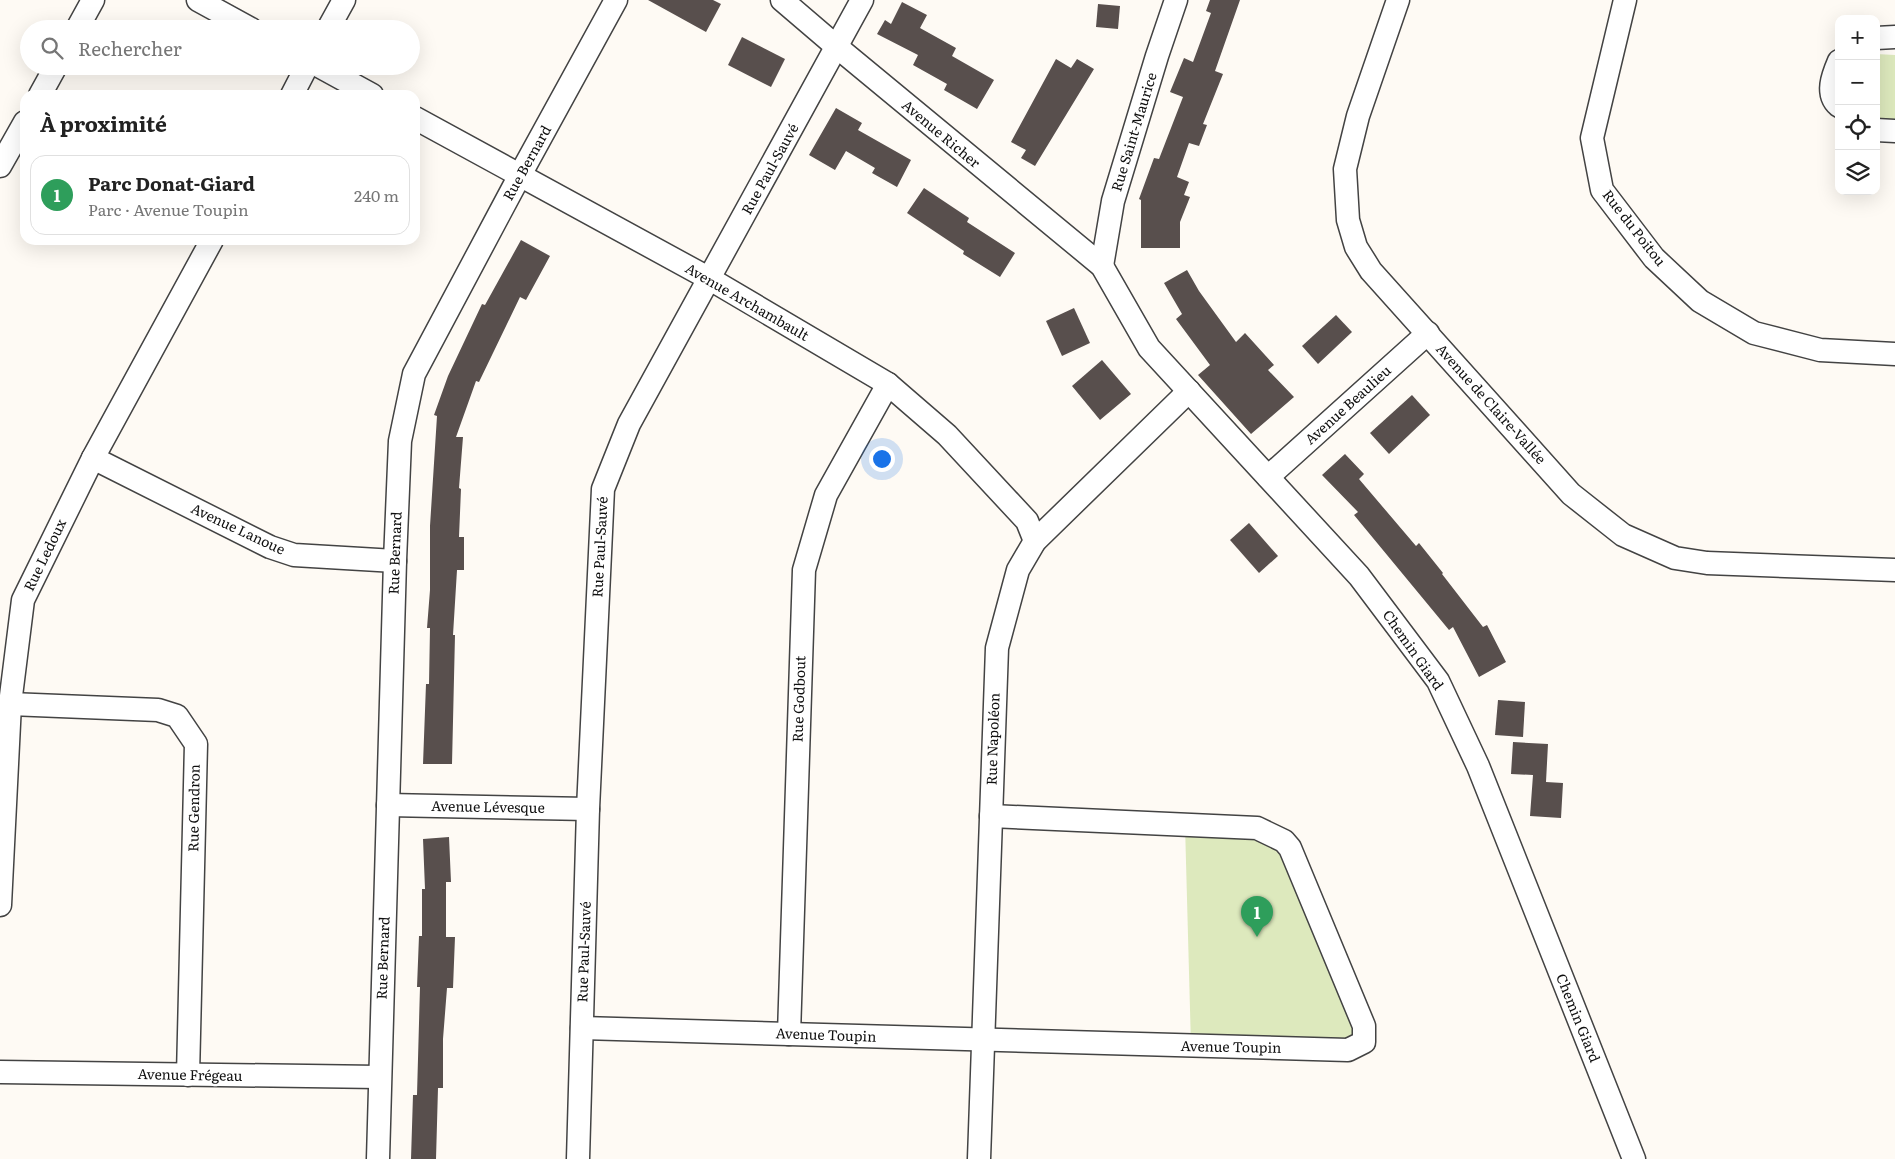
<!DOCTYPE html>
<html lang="fr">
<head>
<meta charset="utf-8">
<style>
  body { margin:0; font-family:Literata,serif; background:#f2f2f2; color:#222 }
  .controls { position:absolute; right:15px; top:15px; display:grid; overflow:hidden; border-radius:10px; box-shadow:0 5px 20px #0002 }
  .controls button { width:45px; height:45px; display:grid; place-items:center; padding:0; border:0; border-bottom:1px solid #e0e0e0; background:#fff; color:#222; font:25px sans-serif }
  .you { position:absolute; left:881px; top:458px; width:18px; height:18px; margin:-12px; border:4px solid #fff; border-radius:50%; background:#1a73e8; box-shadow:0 0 0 8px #1a73e833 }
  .badge { display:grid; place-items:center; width:32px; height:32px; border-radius:50%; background:#111827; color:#fff; font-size:16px; font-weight:700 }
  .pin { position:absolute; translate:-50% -41px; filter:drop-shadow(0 1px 2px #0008) }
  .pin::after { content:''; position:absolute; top:26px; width:18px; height:15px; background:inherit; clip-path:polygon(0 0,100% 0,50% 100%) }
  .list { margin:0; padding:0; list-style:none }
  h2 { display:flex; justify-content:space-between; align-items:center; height:65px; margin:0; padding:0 20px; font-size:21px }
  h2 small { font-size:16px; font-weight:400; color:#767676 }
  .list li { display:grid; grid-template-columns:32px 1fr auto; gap:15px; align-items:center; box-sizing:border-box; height:80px; margin:0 10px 10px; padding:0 10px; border:1px solid #e0e0e0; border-radius:15px }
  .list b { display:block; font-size:19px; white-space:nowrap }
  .list p { margin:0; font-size:16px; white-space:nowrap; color:#767676 }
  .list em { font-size:16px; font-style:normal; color:#767676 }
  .icon { flex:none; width:28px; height:28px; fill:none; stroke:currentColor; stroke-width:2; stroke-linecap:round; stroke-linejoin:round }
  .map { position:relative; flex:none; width:1895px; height:1159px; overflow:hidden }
  .search { position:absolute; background:#fff; box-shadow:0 5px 20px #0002; left:20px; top:20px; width:400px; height:55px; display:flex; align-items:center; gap:12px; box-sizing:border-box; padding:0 18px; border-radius:28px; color:#767676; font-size:19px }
  .panel { position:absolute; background:#fff; box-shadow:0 5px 20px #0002; left:20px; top:90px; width:400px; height:155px; border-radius:15px }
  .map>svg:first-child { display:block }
</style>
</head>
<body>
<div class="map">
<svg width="1895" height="1159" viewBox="0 0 1895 1159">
  <rect width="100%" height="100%" fill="#fefaf4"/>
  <!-- green -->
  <g fill="#dde9bd">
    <polygon points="1876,54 1895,55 1895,120 1876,119"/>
    <polygon points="1185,825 1284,841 1364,1042 1191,1046"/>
  </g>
  <!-- building -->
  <g fill="#584f4d">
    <polygon points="648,0 713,0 721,4 706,32"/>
    <polygon points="1210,0 1240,0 1215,71 1223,74 1203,124 1207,125 1199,146 1189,143 1177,177 1189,182 1184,195 1190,197 1180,222 1180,248 1141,248 1141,200 1139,199 1154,158 1159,159 1183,97 1170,92 1184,58 1193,62 1211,13 1206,11"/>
    <polygon points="902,2 927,15 920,28 956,48 952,56 994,80 977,109 944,90 947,84 913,65 918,55 877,34 885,20 891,24"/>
    <polygon points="1098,4 1120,6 1118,29 1096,27"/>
    <polygon points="742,37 785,59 771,87 728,65"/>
    <polygon points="1056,59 1071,68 1077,59 1094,69 1035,166 1021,158 1026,150 1011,142"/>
    <polygon points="836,108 862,123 858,130 911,160 897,187 872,173 875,168 846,151 835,170 809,155"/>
    <polygon points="924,188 969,218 967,222 1015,253 1000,277 963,254 964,251 907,213"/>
    <polygon points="521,240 550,256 526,300 520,297 479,382 476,381 456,437 463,437 459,488 461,489 459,537 464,537 464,570 457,570 453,635 455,635 452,764 423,764 426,684 429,684 430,628 427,628 430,590 430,526 437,416 434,415 448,376 482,304 485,305"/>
    <polygon points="1187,270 1199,291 1236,342 1245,333 1274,365 1268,370 1294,397 1251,434 1198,375 1210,365 1176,319 1182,314 1164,283"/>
    <polygon points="1074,308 1090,343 1062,356 1046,321"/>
    <polygon points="1336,315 1352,332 1318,364 1302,346"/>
    <polygon points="1102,360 1131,394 1100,420 1072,386"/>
    <polygon points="1412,395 1430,415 1389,454 1370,433"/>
    <polygon points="1345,454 1364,474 1359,479 1416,546 1419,543 1443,573 1442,574 1483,627 1487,625 1506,662 1479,677 1453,627 1449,630 1354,515 1358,512 1322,475"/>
    <polygon points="1249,523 1278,556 1259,573 1230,540"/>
    <polygon points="1498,700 1525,702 1523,737 1495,735"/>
    <polygon points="1513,742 1548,744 1546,782 1563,783 1561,818 1530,816 1533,775 1511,774"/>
    <polygon points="449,837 451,882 446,882 446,937 455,937 453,988 447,988 443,1039 443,1088 438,1088 436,1159 411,1159 413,1095 417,1095 420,987 417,987 419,936 422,936 422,889 425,889 423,839"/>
  </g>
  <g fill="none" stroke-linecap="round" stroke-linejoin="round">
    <!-- minor casing -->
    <g stroke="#434343" stroke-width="25">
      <g id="minor">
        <polyline points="198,0 251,29"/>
        <polyline points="782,0 837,47 1102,266 1149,348 1359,576 1438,681 1478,766 1634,1159"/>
        <polyline points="1398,0 1358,116 1345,169 1348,220 1356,247 1371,271 1571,494 1623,535 1675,558 1707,563 1895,570"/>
        <polyline points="1625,0 1592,138 1602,190 1654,258 1700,301 1754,333 1820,350 1895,354"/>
        <polyline points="77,29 93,0"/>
        <polyline points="328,29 344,0"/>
        <polyline points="1876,38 1895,37"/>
        <path d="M1839,61C1833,75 1825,94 1839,106"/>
        <polyline points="319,66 372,95"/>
        <polyline points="40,95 56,66"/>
        <polyline points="292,95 307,66"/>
        <polyline points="415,118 710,279 888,384 947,435 1027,521 1035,541"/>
        <polyline points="1876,130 1895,131"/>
        <polyline points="0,166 25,122"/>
        <polyline points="1102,266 1113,201 1157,56 1176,0"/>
        <polyline points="93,458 270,547 294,555 395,561"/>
        <polyline points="1268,477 1428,333"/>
        <polyline points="10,704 158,710 177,716 196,744 188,1075"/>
        <polyline points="388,805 588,809"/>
        <polyline points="0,905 10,704 23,600 93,458 212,240"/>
        <polyline points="582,1028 1348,1050 1364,1042 1364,1026 1290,848 1284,841 1257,828 991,816"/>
        <polyline points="789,1034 804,570 826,495 888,384"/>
        <polyline points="0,1072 379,1077"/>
        <polyline points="378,1159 395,561 400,441 414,374 520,175 616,0"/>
        <polyline points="578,1159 588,809 603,489 629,424 862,0"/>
        <polyline points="979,1159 997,648 1018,570 1035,541 1189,391"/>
      </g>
    </g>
    <!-- minor -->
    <use href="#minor" stroke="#fff" stroke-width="22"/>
  </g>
  <g text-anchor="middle" stroke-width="5" stroke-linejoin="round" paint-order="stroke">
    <!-- street labels -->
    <g font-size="14" fill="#101010" stroke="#fff">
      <text transform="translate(1134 132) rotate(-73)" y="5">Rue Saint-Maurice</text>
      <text transform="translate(941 134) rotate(40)" y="5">Avenue Richer</text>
      <text transform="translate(527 163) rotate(-61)" y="5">Rue Bernard</text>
      <text transform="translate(770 169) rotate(-61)" y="5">Rue Paul-Sauvé</text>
      <text transform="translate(1634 228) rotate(52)" y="5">Rue du Poitou</text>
      <text transform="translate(747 302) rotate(30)" y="5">Avenue Archambault</text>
      <text transform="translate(1491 404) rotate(48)" y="5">Avenue de Claire-Vallée</text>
      <text transform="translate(1348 405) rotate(-42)" y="5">Avenue Beaulieu</text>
      <text transform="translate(238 529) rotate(25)" y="5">Avenue Lanoue</text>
      <text transform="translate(600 547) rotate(-87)" y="5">Rue Paul-Sauvé</text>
      <text transform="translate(395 553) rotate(-88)" y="5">Rue Bernard</text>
      <text transform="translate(45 555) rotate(-64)" y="5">Rue Ledoux</text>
      <text transform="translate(1413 650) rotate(55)" y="5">Chemin Giard</text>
      <text transform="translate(799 699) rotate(-88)" y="5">Rue Godbout</text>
      <text transform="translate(993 739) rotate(-88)" y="5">Rue Napoléon</text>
      <text transform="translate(488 807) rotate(1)" y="5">Avenue Lévesque</text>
      <text transform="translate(194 808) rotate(-89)" y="5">Rue Gendron</text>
      <text transform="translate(584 952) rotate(-88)" y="5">Rue Paul-Sauvé</text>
      <text transform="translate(383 958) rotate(-88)" y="5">Rue Bernard</text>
      <text transform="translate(1578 1018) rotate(68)" y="5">Chemin Giard</text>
      <text transform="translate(826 1035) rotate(2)" y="5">Avenue Toupin</text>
      <text transform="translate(1231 1047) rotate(1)" y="5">Avenue Toupin</text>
      <text transform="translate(190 1075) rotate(1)" y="5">Avenue Frégeau</text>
    </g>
  </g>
</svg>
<div class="controls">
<button>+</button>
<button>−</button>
<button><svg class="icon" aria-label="locate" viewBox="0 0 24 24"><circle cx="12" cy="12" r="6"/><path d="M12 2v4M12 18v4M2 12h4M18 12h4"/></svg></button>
<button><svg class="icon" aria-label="layers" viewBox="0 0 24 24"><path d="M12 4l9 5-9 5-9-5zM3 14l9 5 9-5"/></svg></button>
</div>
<div class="you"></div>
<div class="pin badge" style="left:1257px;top:937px;background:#2e9e5b">1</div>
<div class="search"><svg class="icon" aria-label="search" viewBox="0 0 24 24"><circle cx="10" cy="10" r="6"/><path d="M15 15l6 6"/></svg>Rechercher</div>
<section class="panel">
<h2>À proximité<small></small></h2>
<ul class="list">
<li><span class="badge" style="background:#2e9e5b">1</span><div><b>Parc Donat-Giard</b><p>Parc · Avenue Toupin</p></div><em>240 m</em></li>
</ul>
</section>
</div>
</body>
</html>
